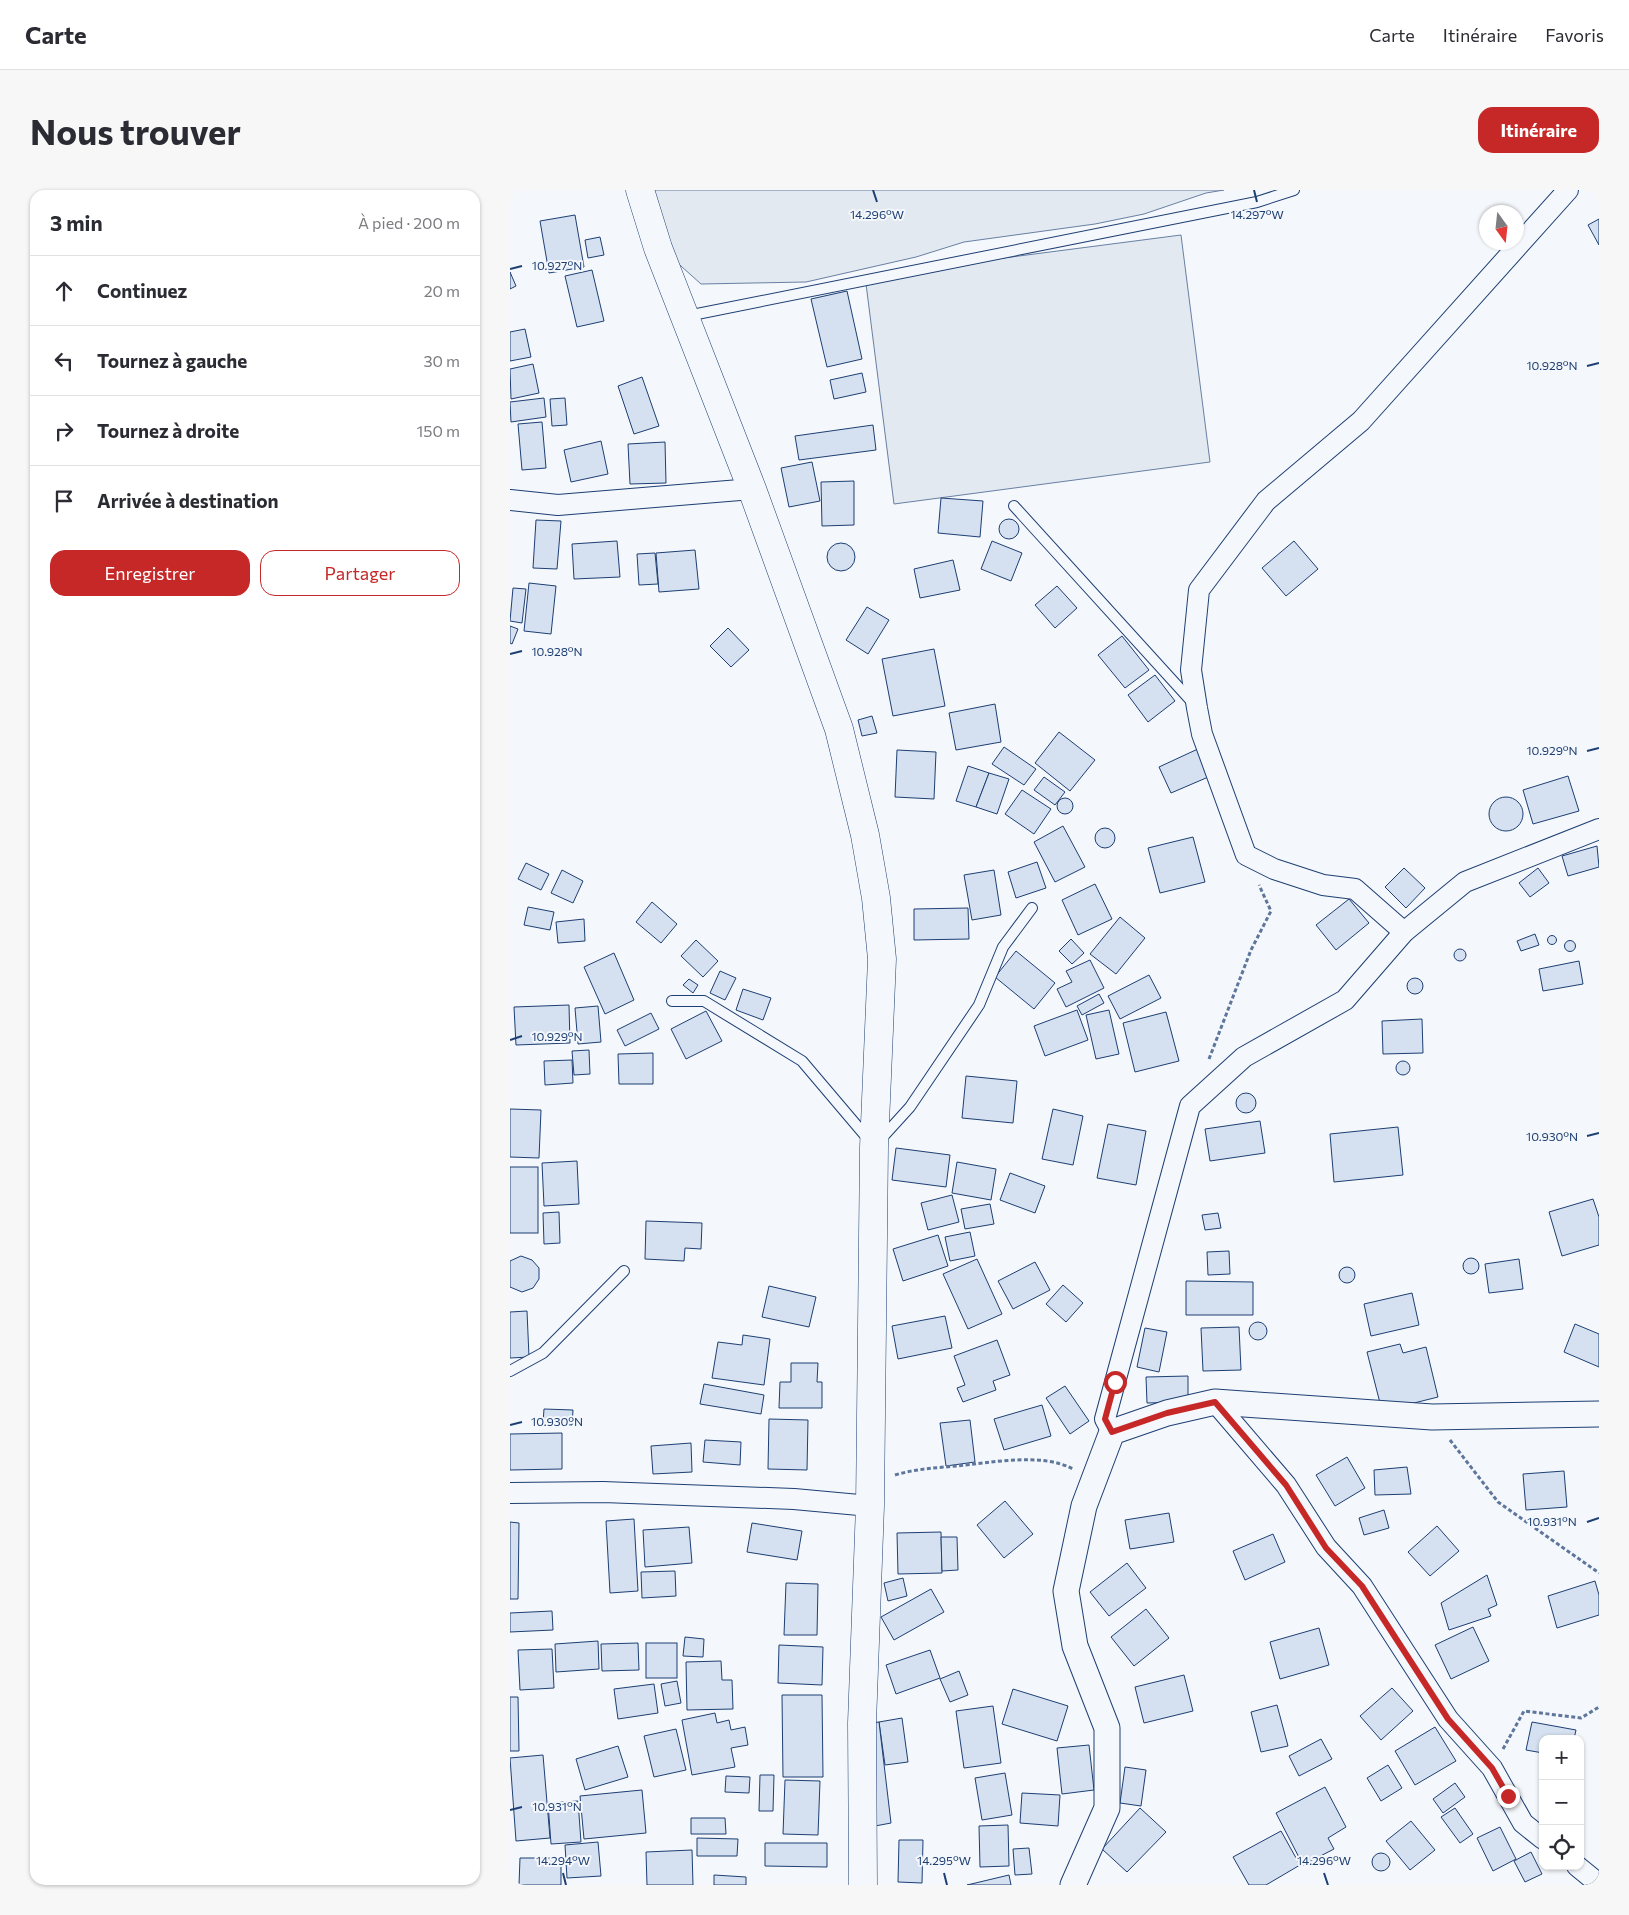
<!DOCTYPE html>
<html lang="fr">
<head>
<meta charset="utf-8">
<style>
  body { margin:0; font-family:Commissioner,sans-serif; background:#f7f7f7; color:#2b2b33 }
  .controls { position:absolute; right:15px; bottom:15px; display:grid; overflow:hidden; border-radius:10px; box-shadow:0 1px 4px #0004 }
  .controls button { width:45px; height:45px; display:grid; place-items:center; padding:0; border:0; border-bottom:1px solid #e1e1e2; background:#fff; color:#2b2b33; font:25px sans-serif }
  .compass { position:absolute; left:969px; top:15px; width:45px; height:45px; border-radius:50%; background:#fff; box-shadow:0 1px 4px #0004; rotate:165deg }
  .stop { position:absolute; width:15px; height:15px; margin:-11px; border:4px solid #c62828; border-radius:50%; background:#fff }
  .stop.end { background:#c62828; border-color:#fff; box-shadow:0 1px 5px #0008 }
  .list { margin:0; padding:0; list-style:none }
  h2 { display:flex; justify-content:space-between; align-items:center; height:65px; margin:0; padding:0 20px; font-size:21px }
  h2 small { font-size:16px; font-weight:400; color:#7c7c81 }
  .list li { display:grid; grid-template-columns:32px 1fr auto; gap:15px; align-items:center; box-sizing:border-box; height:70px; padding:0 20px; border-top:1px solid #e1e1e2 }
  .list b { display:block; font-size:19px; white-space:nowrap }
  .list em { font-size:16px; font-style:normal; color:#7c7c81 }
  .actions { display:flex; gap:10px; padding:15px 20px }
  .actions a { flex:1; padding:11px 0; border:1px solid #c62828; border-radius:15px; text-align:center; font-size:18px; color:#c62828 }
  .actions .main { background:#c62828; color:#fff }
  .icon { flex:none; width:28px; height:28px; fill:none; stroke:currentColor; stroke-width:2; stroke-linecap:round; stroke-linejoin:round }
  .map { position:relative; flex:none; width:1089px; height:1695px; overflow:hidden; border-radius:15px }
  header { display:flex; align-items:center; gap:30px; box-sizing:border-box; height:70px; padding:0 25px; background:#fff; border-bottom:1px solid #e1e1e2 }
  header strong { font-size:24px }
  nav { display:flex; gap:28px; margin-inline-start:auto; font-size:18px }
  .intro { display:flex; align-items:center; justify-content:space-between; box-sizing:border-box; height:120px; padding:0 30px }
  h1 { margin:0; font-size:35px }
  .button { padding:12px 22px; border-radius:15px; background:#c62828; color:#fff; font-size:18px; font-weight:700 }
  main { display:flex; gap:30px; padding:0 30px }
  aside { flex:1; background:#fff; border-radius:15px; box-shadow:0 1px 4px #0004 }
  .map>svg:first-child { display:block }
</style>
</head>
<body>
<header>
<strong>Carte</strong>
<nav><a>Carte</a><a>Itinéraire</a><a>Favoris</a></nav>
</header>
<div class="intro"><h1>Nous trouver</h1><a class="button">Itinéraire</a></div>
<main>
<aside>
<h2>3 min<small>À pied · 200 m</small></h2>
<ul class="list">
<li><svg class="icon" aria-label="ahead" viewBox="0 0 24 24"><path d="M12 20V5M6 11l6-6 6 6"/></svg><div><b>Continuez</b></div><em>20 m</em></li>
<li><svg class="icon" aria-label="left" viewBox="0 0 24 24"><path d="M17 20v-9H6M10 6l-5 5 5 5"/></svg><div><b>Tournez à gauche</b></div><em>30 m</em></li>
<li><svg class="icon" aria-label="right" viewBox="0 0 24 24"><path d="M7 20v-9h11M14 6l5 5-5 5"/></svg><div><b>Tournez à droite</b></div><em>150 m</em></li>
<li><svg class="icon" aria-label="arrive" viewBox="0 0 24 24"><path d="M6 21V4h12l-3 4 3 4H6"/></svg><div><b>Arrivée à destination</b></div></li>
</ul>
<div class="actions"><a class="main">Enregistrer</a><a>Partager</a></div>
</aside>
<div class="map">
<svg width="1089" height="1695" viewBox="0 0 1089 1695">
  <rect width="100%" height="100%" fill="#f4f7fb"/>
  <!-- green -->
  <g fill="#e3e9f0" stroke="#687fa3">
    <polygon points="126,0 714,0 696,3 634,24 585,34 454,52 406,67 296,92 191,94 152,59"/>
    <polygon points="671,45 700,272 384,314 355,86"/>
  </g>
  <!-- building -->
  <g fill="#d5e0f0" stroke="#1d3f73">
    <polygon points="65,25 74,77 39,83 30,31"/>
    <polygon points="1089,29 1089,55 1078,35"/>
    <polygon points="90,47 94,65 78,68 75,50"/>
    <polygon points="82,80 94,131 67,137 55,86"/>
    <polygon points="0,82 6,96 0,99"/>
    <polygon points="337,101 352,169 317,177 301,109"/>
    <polygon points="15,139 21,167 0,171 0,142"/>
    <polygon points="23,174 29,203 1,209 0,179"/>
    <polygon points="352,183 356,202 324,209 320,190"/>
    <polygon points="132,187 149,236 124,244 108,196"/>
    <polygon points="34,208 36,227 1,232 0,212"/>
    <polygon points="55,208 57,235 42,236 40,209"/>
    <polygon points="32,232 36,278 12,280 8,234"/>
    <polygon points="363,235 366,260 289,270 285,246"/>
    <polygon points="91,251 98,284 61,292 54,260"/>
    <polygon points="155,252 156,293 120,294 118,254"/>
    <polygon points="302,272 310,311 279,317 271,278"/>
    <polygon points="344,291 344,335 312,336 311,292"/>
    <polygon points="431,308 473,311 470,347 428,343"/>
    <circle cx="499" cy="339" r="10"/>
    <polygon points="26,330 51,331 47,379 23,378"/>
    <polygon points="107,351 110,387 64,389 62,354"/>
    <polygon points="482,351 512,363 501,391 471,379"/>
    <polygon points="784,351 808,379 776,406 752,378"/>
    <circle cx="331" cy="367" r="14"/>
    <polygon points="185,360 189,399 149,402 146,363"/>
    <polygon points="145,363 148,394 129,395 127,364"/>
    <polygon points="443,370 450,400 410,408 404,379"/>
    <polygon points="19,393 46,396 41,444 14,441"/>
    <polygon points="547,396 567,418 545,438 525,415"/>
    <polygon points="3,398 16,399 12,433 0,431"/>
    <polygon points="357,417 379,430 358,464 336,450"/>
    <polygon points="0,436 8,439 2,454 0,453"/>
    <polygon points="218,438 239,460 221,477 200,456"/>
    <polygon points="612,446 639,480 615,498 588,465"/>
    <polygon points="424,459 435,516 383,526 372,469"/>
    <polygon points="645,485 665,511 638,532 618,505"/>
    <polygon points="485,514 491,552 446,560 439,523"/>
    <polygon points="362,526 367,543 352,546 348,530"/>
    <polygon points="549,542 585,570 560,601 525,573"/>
    <polygon points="494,557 526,579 514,595 482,574"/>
    <polygon points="690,558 703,585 661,603 649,577"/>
    <polygon points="387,560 426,562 424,609 385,607"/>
    <polygon points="458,576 479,583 466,617 446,611"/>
    <polygon points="479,583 499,589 487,624 466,617"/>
    <polygon points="1058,586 1069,621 1023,634 1013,600"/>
    <polygon points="534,587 555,602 545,615 524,600"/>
    <polygon points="512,600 541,619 524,644 495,624"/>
    <circle cx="996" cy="624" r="17"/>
    <circle cx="555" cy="616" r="8"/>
    <polygon points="553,636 575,677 545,692 524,652"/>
    <circle cx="595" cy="648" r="10"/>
    <polygon points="683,647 695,692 650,703 638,658"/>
    <polygon points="1087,656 1089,677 1058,686 1052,666"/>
    <polygon points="527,672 536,698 506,708 498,682"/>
    <polygon points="16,673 39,684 31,700 8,689"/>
    <polygon points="894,678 915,698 896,718 875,697"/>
    <polygon points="1028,678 1039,693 1020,707 1009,693"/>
    <polygon points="52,680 73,691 63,713 41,703"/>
    <polygon points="484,680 491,725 462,730 454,685"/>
    <polygon points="585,694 602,729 568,745 552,710"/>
    <polygon points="839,709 859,733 826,760 806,735"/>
    <polygon points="142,712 167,734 151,753 126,732"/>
    <polygon points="18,717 44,722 40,740 14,735"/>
    <polygon points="458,718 459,749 404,750 404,719"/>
    <polygon points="610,727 635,748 606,784 580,764"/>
    <polygon points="74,729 75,751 48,753 46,732"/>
    <polygon points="1025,744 1029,755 1011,761 1007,751"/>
    <circle cx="1042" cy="750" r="4.5"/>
    <polygon points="561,749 574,763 562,774 549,761"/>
    <polygon points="186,750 208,771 193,787 171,766"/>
    <circle cx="1060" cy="756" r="5.5"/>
    <circle cx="950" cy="765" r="6"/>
    <polygon points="506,761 545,793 524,819 485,787"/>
    <polygon points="104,763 124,810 95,824 74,777"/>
    <polygon points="580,770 594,798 556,817 547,799 562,792 556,781"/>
    <polygon points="1069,771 1073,794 1033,801 1029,779"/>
    <polygon points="210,781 226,788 215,810 200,803"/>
    <polygon points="639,785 651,808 610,829 598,806"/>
    <circle cx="905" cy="796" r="8"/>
    <polygon points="179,789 188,795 183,803 173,795"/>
    <polygon points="233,799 261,808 253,830 226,820"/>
    <polygon points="589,804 594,813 572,825 567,816"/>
    <polygon points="59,815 60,853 6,855 4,817"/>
    <polygon points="88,816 91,852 68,854 65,818"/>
    <polygon points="567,820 578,850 535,866 524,836"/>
    <polygon points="599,820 609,864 586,869 576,825"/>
    <polygon points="196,821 212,851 176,869 161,839"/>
    <polygon points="656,822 669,871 625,882 613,833"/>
    <polygon points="141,823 149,839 115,856 107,840"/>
    <polygon points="912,829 913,863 873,864 872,831"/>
    <polygon points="79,860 80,884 64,885 62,861"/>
    <polygon points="143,863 143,894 109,894 108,864"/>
    <polygon points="62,870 63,893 35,895 34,871"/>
    <circle cx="893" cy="878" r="7"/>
    <polygon points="456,886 507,891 503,933 452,928"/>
    <circle cx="736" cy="913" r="10"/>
    <polygon points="0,919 31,920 29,968 0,967"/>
    <polygon points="543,919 573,926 563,975 532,969"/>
    <polygon points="750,931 755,963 700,971 695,939"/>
    <polygon points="598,934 636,941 626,995 587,988"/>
    <polygon points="888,937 893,985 824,992 820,944"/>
    <polygon points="386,958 440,965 436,997 382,990"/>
    <polygon points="67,971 69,1014 34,1016 32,973"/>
    <polygon points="447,972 486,979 481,1010 442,1003"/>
    <rect x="0" y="977" width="28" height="66"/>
    <polygon points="500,983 535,996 525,1023 490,1010"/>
    <polygon points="442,1005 449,1032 418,1040 411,1013"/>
    <polygon points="1083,1009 1089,1027 1089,1055 1052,1066 1039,1022"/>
    <polygon points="480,1014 484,1034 455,1039 451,1019"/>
    <polygon points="49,1022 50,1053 34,1054 33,1023"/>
    <polygon points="708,1023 711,1038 695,1040 692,1025"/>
    <polygon points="136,1031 192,1033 191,1059 175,1058 174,1071 135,1069"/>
    <polygon points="460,1042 465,1066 440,1071 435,1047"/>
    <polygon points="428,1045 438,1076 393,1091 383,1059"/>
    <polygon points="719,1061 720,1084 698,1085 697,1062"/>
    <polygon points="11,1066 22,1070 29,1078 29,1089 23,1098 12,1102 0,1097 0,1071"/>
    <circle cx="961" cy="1076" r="8"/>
    <polygon points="467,1069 492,1124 458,1139 433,1084"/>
    <polygon points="1009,1069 1013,1099 979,1103 975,1074"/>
    <polygon points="525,1072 540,1100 503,1119 488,1091"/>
    <circle cx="837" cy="1085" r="8"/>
    <polygon points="676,1091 743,1092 743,1125 676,1125"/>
    <polygon points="553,1095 573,1113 556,1132 536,1114"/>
    <polygon points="259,1096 306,1107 299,1137 252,1127"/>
    <polygon points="902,1103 909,1135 861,1146 854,1114"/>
    <polygon points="17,1121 19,1167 0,1168 0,1122"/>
    <polygon points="435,1126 442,1158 388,1169 382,1136"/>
    <circle cx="748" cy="1141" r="9"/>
    <polygon points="1065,1134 1089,1144 1089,1177 1054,1162"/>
    <polygon points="729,1137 731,1180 693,1181 691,1138"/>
    <polygon points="635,1138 657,1142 649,1182 627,1177"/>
    <polygon points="233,1145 260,1149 254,1195 202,1188 208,1152 232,1155"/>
    <polygon points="487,1150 500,1185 483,1191 486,1200 453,1212 447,1198 455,1195 444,1166"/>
    <polygon points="890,1154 893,1163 916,1157 928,1207 872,1221 857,1162"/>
    <polygon points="281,1173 308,1173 307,1192 312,1192 312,1218 269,1218 270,1192 281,1192"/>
    <polygon points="678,1186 678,1212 637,1213 636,1187"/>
    <polygon points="194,1194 254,1205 251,1224 190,1214"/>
    <polygon points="555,1196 579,1231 560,1244 536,1208"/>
    <polygon points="532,1215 541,1246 494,1260 484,1229"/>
    <polygon points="34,1219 63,1220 62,1235 33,1233"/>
    <polygon points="259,1229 298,1230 297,1280 258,1279"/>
    <polygon points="460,1230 465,1272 436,1276 430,1233"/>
    <polygon points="52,1243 52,1279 0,1280 0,1244"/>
    <polygon points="195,1250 231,1252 230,1275 193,1272"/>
    <polygon points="181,1253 182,1282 143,1284 141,1256"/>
    <polygon points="837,1267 855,1298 825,1316 806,1285"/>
    <polygon points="897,1277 901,1304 865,1305 864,1280"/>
    <polygon points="1054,1281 1057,1317 1016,1320 1013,1284"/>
    <polygon points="495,1311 523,1344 494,1368 467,1335"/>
    <polygon points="874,1320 879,1338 854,1345 849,1328"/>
    <polygon points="659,1323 664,1352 620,1359 615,1330"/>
    <polygon points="124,1329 128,1401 100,1403 96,1331"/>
    <polygon points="0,1332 9,1333 8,1409 0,1409"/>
    <polygon points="242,1333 292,1341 287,1370 237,1362"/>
    <polygon points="927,1336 949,1361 920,1386 898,1362"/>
    <polygon points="179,1337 182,1373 135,1377 133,1340"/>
    <polygon points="431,1342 432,1383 388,1384 387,1343"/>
    <polygon points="763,1344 775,1372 735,1390 723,1361"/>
    <polygon points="431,1347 447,1347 448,1380 432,1381"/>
    <polygon points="617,1373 636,1398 599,1426 580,1402"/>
    <polygon points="165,1381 166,1406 132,1408 131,1382"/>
    <polygon points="977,1385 987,1415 978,1419 981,1426 939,1440 931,1413"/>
    <polygon points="393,1388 397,1406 378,1411 374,1393"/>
    <polygon points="1085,1391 1089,1405 1089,1425 1047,1438 1038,1406"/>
    <polygon points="276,1393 308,1394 307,1445 274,1445"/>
    <polygon points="421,1399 434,1422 384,1450 371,1427"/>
    <polygon points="636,1419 659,1448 624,1476 601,1447"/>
    <polygon points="42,1421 43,1440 0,1442 0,1423"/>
    <polygon points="963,1437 979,1471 941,1489 925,1455"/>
    <polygon points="809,1438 819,1475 770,1489 760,1452"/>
    <polygon points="175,1447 194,1449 193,1467 173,1466"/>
    <polygon points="88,1451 89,1479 46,1482 45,1454"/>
    <polygon points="128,1453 129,1480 92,1481 91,1454"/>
    <rect x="136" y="1453" width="31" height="35"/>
    <polygon points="269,1455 313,1457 312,1495 268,1493"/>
    <polygon points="42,1459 44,1498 10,1500 8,1460"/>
    <polygon points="420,1460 430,1488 386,1504 376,1475"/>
    <polygon points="211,1471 212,1490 222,1490 223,1519 177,1520 176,1472"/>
    <polygon points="449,1481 458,1505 440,1512 430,1489"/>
    <polygon points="674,1485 683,1521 634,1533 625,1497"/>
    <polygon points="167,1491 171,1513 155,1516 151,1494"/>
    <polygon points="144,1494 148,1523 108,1529 104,1499"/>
    <polygon points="882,1498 903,1521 871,1550 850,1526"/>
    <polygon points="503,1499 558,1516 547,1551 492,1534"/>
    <polygon points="272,1505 312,1505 313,1587 273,1587"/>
    <polygon points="0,1507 8,1507 9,1561 0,1561"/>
    <polygon points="767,1515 778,1556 751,1562 741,1522"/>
    <polygon points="483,1516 491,1573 454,1578 446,1521"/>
    <polygon points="205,1523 207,1533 219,1530 221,1540 235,1537 238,1555 221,1558 225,1577 182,1585 172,1530"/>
    <polygon points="392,1528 398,1572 375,1575 369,1532"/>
    <polygon points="369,1532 381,1633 365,1636 353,1534"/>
    <polygon points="1022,1532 1066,1540 1064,1549 1033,1549 1033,1563 1016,1560"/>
    <polygon points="925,1537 946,1571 905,1595 885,1561"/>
    <polygon points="166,1539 176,1580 144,1587 134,1546"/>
    <polygon points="811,1549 822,1569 789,1586 779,1566"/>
    <polygon points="579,1555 584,1600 552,1604 547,1558"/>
    <polygon points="108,1556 118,1587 75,1600 66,1569"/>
    <polygon points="33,1565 40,1648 6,1651 0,1568"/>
    <polygon points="878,1575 892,1598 871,1611 857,1588"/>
    <polygon points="615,1577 636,1580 631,1616 610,1613"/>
    <polygon points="495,1583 502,1625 472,1630 465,1588"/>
    <polygon points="250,1585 264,1585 263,1621 249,1621"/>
    <polygon points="216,1586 240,1587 239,1603 215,1602"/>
    <polygon points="275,1590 310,1591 308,1645 273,1644"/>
    <polygon points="945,1593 955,1607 933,1623 923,1609"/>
    <polygon points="815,1597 836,1637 818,1648 824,1659 793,1675 766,1623"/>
    <polygon points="132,1600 136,1643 74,1649 70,1606"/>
    <polygon points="512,1603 550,1605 548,1636 510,1633"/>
    <polygon points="68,1611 71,1652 41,1654 38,1613"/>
    <polygon points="630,1618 656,1642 617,1682 592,1659"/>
    <polygon points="945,1618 963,1644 950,1653 931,1627"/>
    <polygon points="181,1628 215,1628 216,1644 181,1644"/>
    <polygon points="901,1631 925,1660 900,1680 876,1651"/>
    <polygon points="498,1635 499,1676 470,1677 469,1636"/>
    <polygon points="990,1637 1006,1669 983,1681 967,1648"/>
    <polygon points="771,1641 790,1675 756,1695 739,1695 723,1667"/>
    <polygon points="187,1648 228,1649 227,1666 187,1666"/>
    <polygon points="389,1650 413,1650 412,1693 388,1692"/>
    <polygon points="88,1652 91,1686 57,1688 55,1655"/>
    <polygon points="255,1653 317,1653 317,1677 255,1676"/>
    <polygon points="519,1658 522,1684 505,1685 503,1659"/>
    <polygon points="182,1660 183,1695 137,1695 136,1662"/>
    <polygon points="1021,1662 1032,1684 1015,1692 1004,1671"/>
    <circle cx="871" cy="1672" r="9"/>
    <polygon points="10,1668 51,1668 51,1695 9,1695"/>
    <polygon points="204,1685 236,1687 236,1695 204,1695"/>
    <polygon points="499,1685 501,1695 457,1695"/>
  </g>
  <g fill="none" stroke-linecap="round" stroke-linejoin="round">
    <!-- service casing -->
    <g stroke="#1d3f73" stroke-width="12">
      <g id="service">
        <polyline points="177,126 747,12 784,0"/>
        <polyline points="504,316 683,513"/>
        <polyline points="162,811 194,811 292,871 359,950"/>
        <polyline points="370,950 400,917 469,815 493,757 522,718"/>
        <polyline points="0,1181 33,1163 114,1081"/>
      </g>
    </g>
    <!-- minor casing -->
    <g stroke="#1d3f73" stroke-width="22">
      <g id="minor">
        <polyline points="0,310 48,315 242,299"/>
        <polyline points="894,742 845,699 813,695 764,679 736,665 692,544 687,518 681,480 689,400 756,311 851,231 1058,0"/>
        <polyline points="705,1212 776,1295 816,1357 852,1396 938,1529 982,1578 1013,1633 1033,1649"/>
        <polyline points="602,1242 595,1229 680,916 734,867 835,810 894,742 955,692 1089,639"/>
        <polyline points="0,1303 93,1302 284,1309 360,1316"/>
        <polyline points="1067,1676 1089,1694"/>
      </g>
    </g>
    <!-- tertiary casing -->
    <g stroke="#1d3f73" stroke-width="27">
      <polyline id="tertiary" points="563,1695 597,1618 597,1538 565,1456 556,1401 574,1316 602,1242 657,1223 705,1212 922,1227 1089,1224"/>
    </g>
    <!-- trunk casing -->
    <g stroke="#1d3f73" stroke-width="29">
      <polyline id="trunk" points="130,0 148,58 242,299 329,539 355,645 366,708 372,769 364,957 360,1316 352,1533 353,1695"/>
    </g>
    <!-- path -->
    <g stroke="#5e769c" stroke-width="3" stroke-dasharray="4 2.5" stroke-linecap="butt">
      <polyline points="699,869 741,760 761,721 749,695"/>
      <polyline points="940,1250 988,1312 1089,1383"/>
      <path d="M385,1285C405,1279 425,1278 446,1276C481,1273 531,1262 563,1279"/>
      <polyline points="993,1559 1014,1521 1071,1528 1089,1517"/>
    </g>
    <!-- service -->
    <use href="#service" stroke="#f4f7fb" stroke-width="10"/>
    <!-- minor -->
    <use href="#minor" stroke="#f4f7fb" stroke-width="20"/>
    <!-- tertiary -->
    <use href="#tertiary" stroke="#f4f7fb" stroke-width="25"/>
    <!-- trunk -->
    <use href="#trunk" stroke="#f4f7fb" stroke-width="28"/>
  </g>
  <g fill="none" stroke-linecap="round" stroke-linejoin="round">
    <!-- route -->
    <polyline stroke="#c62828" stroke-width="6" points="605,1192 595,1229 602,1242 657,1223 705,1212 776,1295 816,1358 852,1396 938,1529 982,1578 998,1606"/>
  </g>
  <!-- ticks -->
  <path fill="none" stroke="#1d3f73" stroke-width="2" d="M363,0L367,12M744,0L747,12M0,79L12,76M1077,176L1089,173M0,464L12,461M1077,561L1089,558M0,850L12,846M1077,946L1089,943M0,1235L12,1232M1077,1332L1089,1328M0,1620L12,1617M53,1683L56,1695M434,1683L437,1695M814,1683L818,1695"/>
  <g font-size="12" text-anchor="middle" fill="#1d3f73" stroke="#f4f7fb" stroke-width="4" stroke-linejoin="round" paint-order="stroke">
    <text x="367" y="29">14.296°W</text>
    <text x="747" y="29">14.297°W</text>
    <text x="47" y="80">10.927°N</text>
    <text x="1042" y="180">10.928°N</text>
    <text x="47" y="466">10.928°N</text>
    <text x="1042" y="565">10.929°N</text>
    <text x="47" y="851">10.929°N</text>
    <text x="1042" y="951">10.930°N</text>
    <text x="47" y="1236">10.930°N</text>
    <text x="1042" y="1336">10.931°N</text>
    <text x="47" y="1621">10.931°N</text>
    <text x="53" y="1675">14.294°W</text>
    <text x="434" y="1675">14.295°W</text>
    <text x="814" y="1675">14.296°W</text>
  </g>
</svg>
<div class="controls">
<button>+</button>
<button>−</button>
<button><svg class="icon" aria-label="locate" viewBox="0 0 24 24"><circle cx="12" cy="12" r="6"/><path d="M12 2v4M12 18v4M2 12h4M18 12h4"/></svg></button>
</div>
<svg class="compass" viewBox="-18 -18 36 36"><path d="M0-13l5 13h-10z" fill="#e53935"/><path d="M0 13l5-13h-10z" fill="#7c7c81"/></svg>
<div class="stop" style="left:605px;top:1192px"></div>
<div class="stop end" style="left:998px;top:1606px"></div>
</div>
</main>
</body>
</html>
